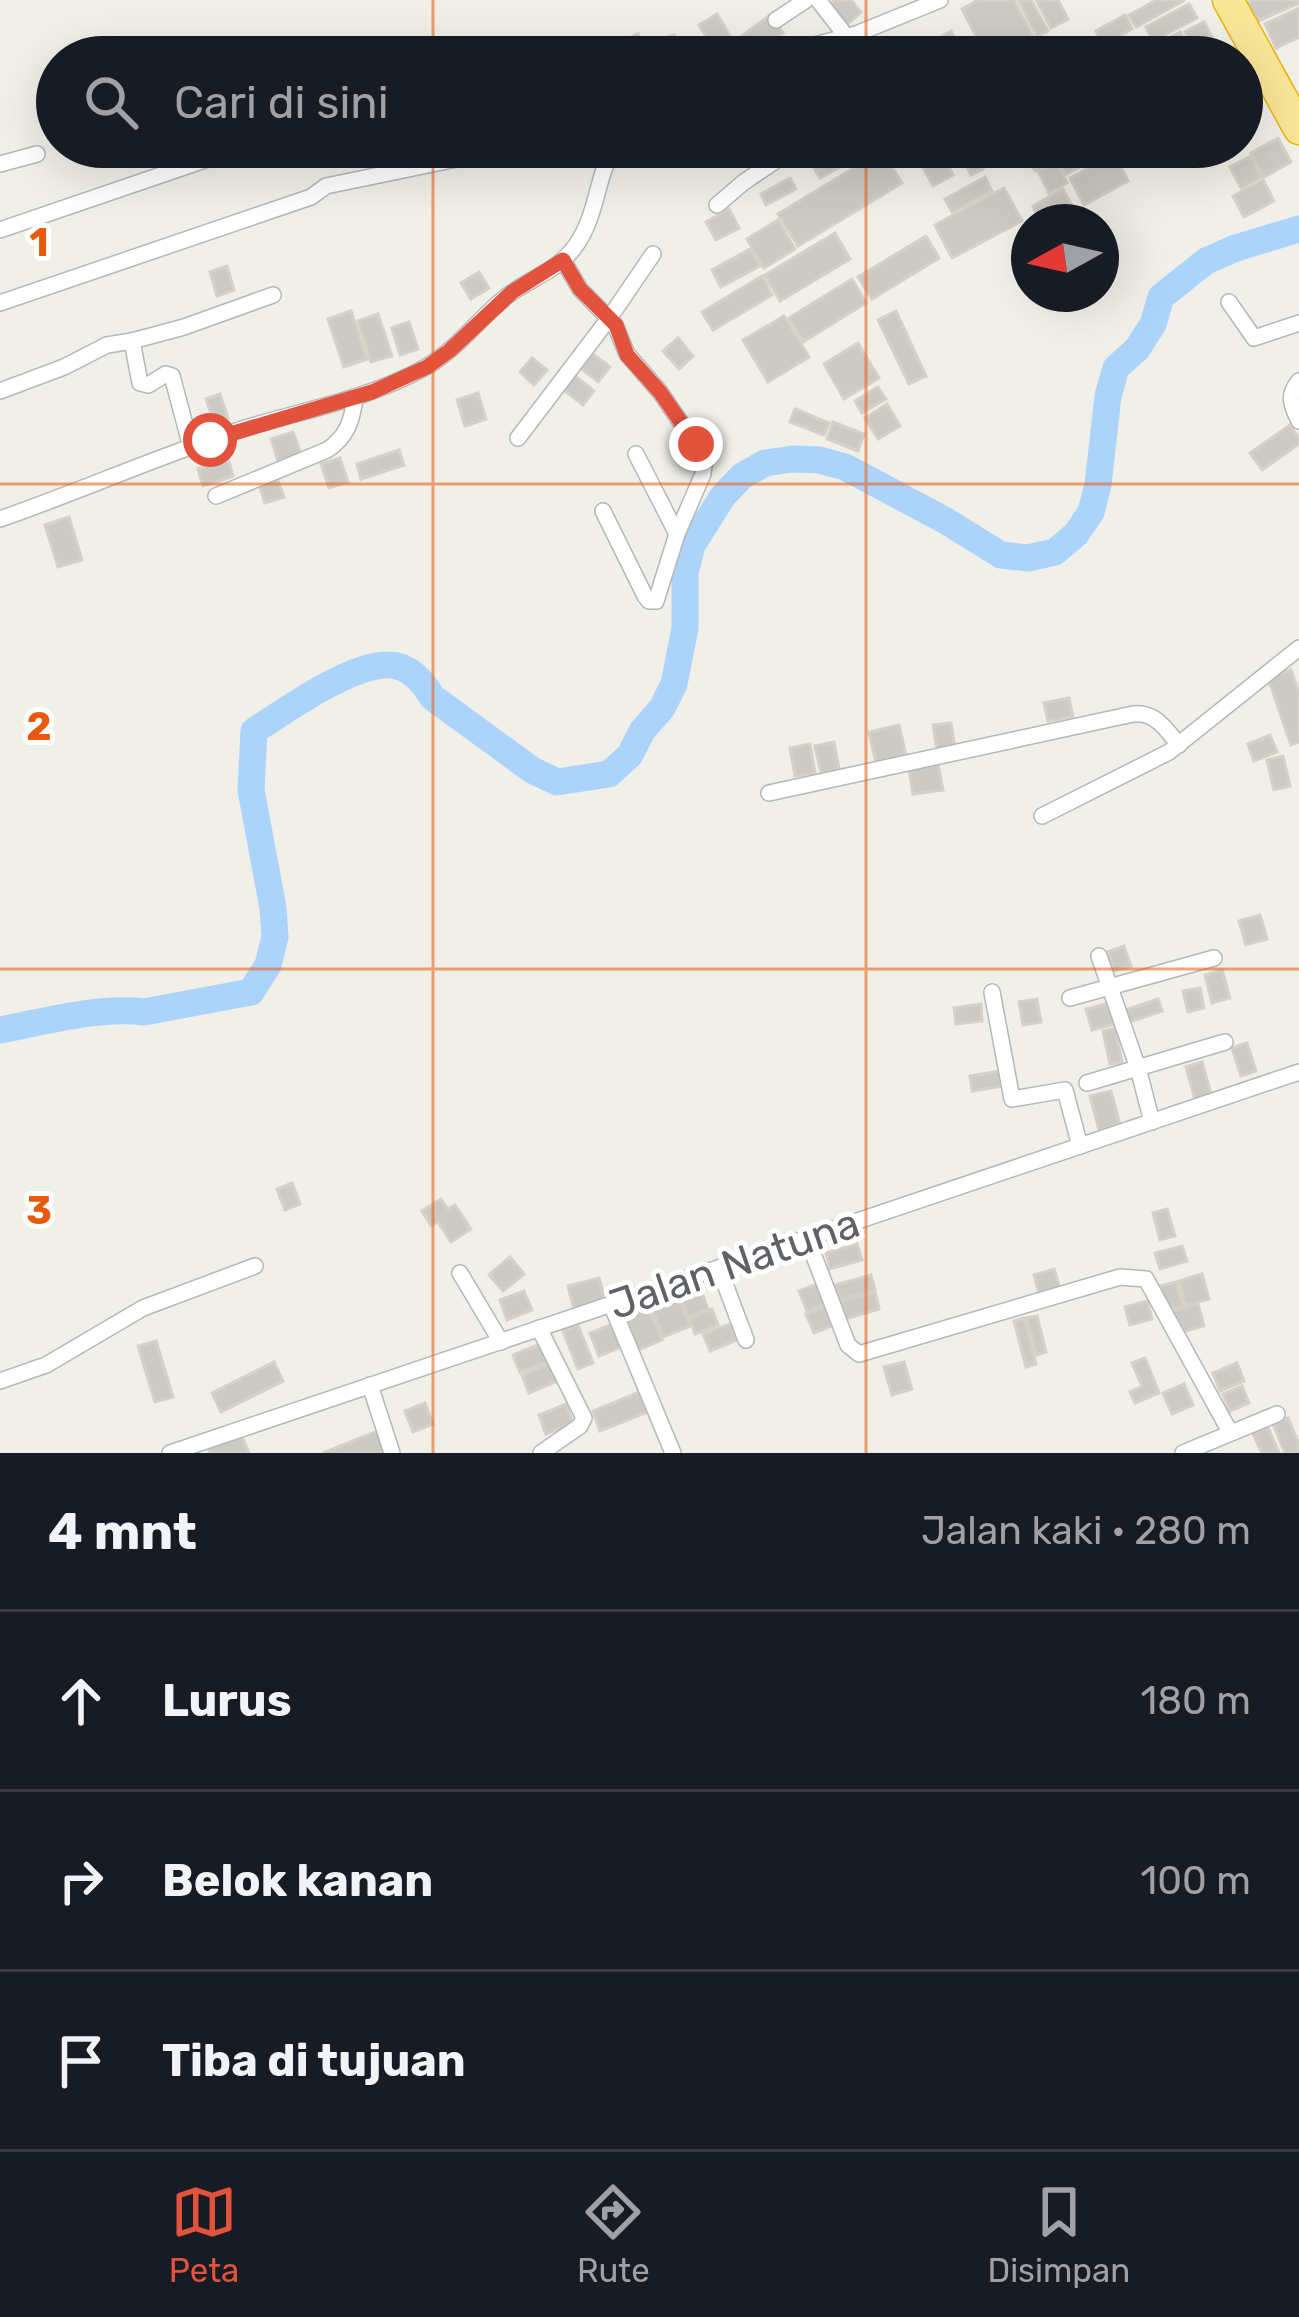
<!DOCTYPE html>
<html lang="id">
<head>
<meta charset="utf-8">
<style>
  body { margin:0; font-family:Rubik,sans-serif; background:#20242c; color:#f1f3f6 }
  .compass { position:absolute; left:1011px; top:204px; width:108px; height:108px; border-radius:50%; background:#171b24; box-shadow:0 12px 48px #0002; rotate:262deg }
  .stop { position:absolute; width:36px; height:36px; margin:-27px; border:9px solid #e2523c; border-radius:50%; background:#fff }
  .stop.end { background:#e2523c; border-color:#fff; box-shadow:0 3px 12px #0008 }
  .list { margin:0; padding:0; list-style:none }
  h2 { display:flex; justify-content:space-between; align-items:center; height:156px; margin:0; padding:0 48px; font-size:51px }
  h2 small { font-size:39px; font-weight:400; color:#9ea1a6 }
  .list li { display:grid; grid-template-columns:78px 1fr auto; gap:36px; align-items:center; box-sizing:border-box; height:180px; padding:0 48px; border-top:3px solid #363941 }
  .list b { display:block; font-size:45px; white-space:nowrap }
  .list em { font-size:39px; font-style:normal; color:#9ea1a6 }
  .icon { flex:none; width:66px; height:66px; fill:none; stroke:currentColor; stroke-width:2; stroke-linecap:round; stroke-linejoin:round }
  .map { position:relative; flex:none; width:1299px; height:1453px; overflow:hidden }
  .search { position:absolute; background:#171b24; box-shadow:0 12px 48px #0002; left:36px; right:36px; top:36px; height:132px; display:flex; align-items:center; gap:30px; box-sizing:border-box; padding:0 42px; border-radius:66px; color:#9ea1a6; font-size:45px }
  .sheet { height:696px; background:#171b24 }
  nav { display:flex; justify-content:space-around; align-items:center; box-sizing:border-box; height:168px; border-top:3px solid #363941; background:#171b24; font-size:33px; color:#9ea1a6 }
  nav a { display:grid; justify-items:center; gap:6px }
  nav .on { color:#e2523c }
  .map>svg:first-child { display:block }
</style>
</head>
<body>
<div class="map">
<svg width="1299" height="1453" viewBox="0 0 1299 1453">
  <rect width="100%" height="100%" fill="#f0efe8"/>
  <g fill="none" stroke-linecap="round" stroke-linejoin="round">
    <!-- river -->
    <path stroke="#acd4fb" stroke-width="27" d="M0,1030C43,1022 100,1006 144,1012L251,992L268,965L275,937L273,908L251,790L254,731C285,711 352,663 389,665C408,665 423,681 432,697L532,770L557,782L609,774L630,755L642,731L662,708L674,684L685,628V573L692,545L723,496L742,476L765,463L793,459L819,460L845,467L946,521L1001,555L1028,558L1055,552L1076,534L1091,512L1098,485L1108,396L1116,368L1137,349L1153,324L1161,297L1206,261L1236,248L1299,229"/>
  </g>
  <!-- building -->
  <g fill="#cccac4" stroke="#d5d1c6" stroke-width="3">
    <polygon points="835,0 851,0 861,12 844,27 827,7"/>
    <polygon points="978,0 1014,0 1034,39 1001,57 987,57 962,9"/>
    <polygon points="1018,0 1031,0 1048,31 1037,36"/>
    <polygon points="1036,0 1058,0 1068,19 1051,28"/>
    <polygon points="1157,0 1185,0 1136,27 1129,15"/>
    <polygon points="1254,0 1299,0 1299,3 1254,23 1245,4"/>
    <polygon points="1189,4 1197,18 1153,41 1146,27"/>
    <polygon points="1299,8 1299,37 1276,48 1265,24"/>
    <polygon points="717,14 730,36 713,48 699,25"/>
    <polygon points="770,15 783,33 751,56 739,38"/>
    <polygon points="1125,15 1132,29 1103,45 1096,31"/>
    <polygon points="1204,22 1216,45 1197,55 1185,32"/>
    <polygon points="951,31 964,57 947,57 937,39"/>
    <polygon points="1180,32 1193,57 1165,57 1158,44"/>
    <polygon points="638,34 647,57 621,57 616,44"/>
    <polygon points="674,35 682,57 656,57 651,43"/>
    <polygon points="1278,138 1291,162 1264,177 1251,153"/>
    <polygon points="848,147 877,147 820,178 813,166"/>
    <polygon points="912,147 939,147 953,175 933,186"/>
    <polygon points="956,147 972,147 983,169 971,175"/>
    <polygon points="1022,147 1046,147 1053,161 1035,171"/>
    <polygon points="1063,147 1117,147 1065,175 1053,152"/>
    <polygon points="882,151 902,183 798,246 778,214"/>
    <polygon points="1114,154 1128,181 1084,205 1070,178"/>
    <polygon points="1251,156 1261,177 1241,188 1230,167"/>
    <polygon points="1056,162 1067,183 1049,193 1038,171"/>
    <polygon points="985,177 992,191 952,212 945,199"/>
    <polygon points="790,178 796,189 766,205 761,194"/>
    <polygon points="1263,180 1274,201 1244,217 1233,196"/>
    <polygon points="1004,188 1022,221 952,258 935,225"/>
    <polygon points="1063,189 1077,215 1065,222 1041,222 1033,206"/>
    <polygon points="729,209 739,228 716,240 706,222"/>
    <polygon points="778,220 795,249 764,268 747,239"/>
    <polygon points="835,233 850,259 780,301 765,275"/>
    <polygon points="926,236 939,258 872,299 858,277"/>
    <polygon points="750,249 760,266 721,287 712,270"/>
    <polygon points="227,266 234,290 217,296 210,272"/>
    <polygon points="479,272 489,288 471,299 461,283"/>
    <polygon points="762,276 772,295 713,330 702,312"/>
    <polygon points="852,279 866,303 803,342 789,318"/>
    <polygon points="351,311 367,359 344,367 328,319"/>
    <polygon points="896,311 926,376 909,384 878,320"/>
    <polygon points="378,314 392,356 371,362 358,321"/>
    <polygon points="784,316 809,357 768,382 743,340"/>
    <polygon points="409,322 418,349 400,355 392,328"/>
    <polygon points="678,338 693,356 679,369 663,351"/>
    <polygon points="858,343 879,378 844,399 824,364"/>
    <polygon points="588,350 610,367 598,382 577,365"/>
    <polygon points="532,358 547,370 534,385 520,372"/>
    <polygon points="571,373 594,391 583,405 560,387"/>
    <polygon points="878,387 886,399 862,413 855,401"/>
    <polygon points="478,393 486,419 465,426 457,400"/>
    <polygon points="220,394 228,418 214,422 206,399"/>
    <polygon points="887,404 900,426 878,439 865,418"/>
    <polygon points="795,409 829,423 824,435 790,422"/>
    <polygon points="833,422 864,434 858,451 827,439"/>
    <polygon points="1290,425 1299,438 1299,444 1262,470 1250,453"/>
    <polygon points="293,432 302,457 279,464 271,439"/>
    <polygon points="399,450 404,465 361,479 357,464"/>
    <polygon points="340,458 348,482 329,488 321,464"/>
    <polygon points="228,459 233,476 203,486 198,469"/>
    <polygon points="277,478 284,497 265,503 259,485"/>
    <polygon points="69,517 82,560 58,567 45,525"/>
    <polygon points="1291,670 1299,693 1299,742 1291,745 1268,678"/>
    <polygon points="1069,698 1073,716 1048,721 1044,703"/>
    <polygon points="951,723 955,748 937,750 933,725"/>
    <polygon points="899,725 906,756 876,763 869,732"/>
    <polygon points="1270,735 1277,752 1254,761 1248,744"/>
    <polygon points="834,742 839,769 821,773 815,746"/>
    <polygon points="810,744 815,773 795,776 790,748"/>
    <polygon points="1283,756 1290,786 1274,790 1267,760"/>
    <polygon points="938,764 943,790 913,794 909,769"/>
    <polygon points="1260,915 1267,939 1246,945 1239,921"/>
    <polygon points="1124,946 1131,966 1114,971 1108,952"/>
    <polygon points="1222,970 1230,998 1212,1003 1205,975"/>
    <polygon points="1200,988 1204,1008 1188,1012 1183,991"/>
    <polygon points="1037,999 1041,1022 1023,1025 1019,1002"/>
    <polygon points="1158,999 1162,1011 1130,1022 1126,1010"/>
    <polygon points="1109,1003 1115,1024 1092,1030 1086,1009"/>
    <polygon points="981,1004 982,1021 956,1024 954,1008"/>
    <polygon points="1115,1028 1122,1062 1110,1064 1103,1031"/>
    <polygon points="1247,1043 1256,1071 1241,1076 1232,1048"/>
    <polygon points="1202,1062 1211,1094 1195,1099 1186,1067"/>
    <polygon points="1000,1071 1003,1086 972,1091 970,1076"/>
    <polygon points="1111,1091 1120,1124 1099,1130 1090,1096"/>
    <polygon points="292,1183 300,1204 285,1210 277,1189"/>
    <polygon points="441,1199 448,1209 455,1205 471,1229 451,1242 438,1222 431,1226 422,1211"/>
    <polygon points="1167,1209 1175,1236 1160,1240 1153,1213"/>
    <polygon points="857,1244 862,1260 830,1269 826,1253"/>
    <polygon points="1182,1246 1187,1261 1160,1269 1155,1253"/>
    <polygon points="510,1257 524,1274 503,1291 489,1275"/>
    <polygon points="1054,1269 1061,1292 1040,1297 1034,1275"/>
    <polygon points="1202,1274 1209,1299 1186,1305 1179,1281"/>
    <polygon points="871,1275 875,1290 840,1299 835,1285"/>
    <polygon points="599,1278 605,1301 574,1309 568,1286"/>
    <polygon points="1176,1282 1183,1306 1167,1310 1160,1286"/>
    <polygon points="817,1284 825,1303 807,1311 799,1291"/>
    <polygon points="699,1285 708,1309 688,1317 679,1293"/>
    <polygon points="524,1291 532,1310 507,1320 500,1300"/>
    <polygon points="875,1292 879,1309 845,1319 841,1301"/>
    <polygon points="678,1295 690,1326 663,1337 651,1306"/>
    <polygon points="1147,1301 1152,1319 1130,1325 1125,1307"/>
    <polygon points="1198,1304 1204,1326 1178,1333 1172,1311"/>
    <polygon points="826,1306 834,1325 814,1333 806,1314"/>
    <polygon points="649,1308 662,1340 638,1350 625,1317"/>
    <polygon points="712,1309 718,1325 695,1334 690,1318"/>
    <polygon points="1037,1316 1046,1352 1037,1355 1027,1318"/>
    <polygon points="1024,1318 1036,1364 1026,1367 1014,1321"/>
    <polygon points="615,1323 624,1346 599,1356 590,1333"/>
    <polygon points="731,1324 737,1340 710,1351 703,1334"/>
    <polygon points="578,1325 593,1363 578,1369 563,1331"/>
    <polygon points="156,1341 173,1397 155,1402 138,1346"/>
    <polygon points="540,1344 547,1362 520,1372 513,1355"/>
    <polygon points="1145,1358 1159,1393 1135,1403 1130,1392 1142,1386 1132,1363"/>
    <polygon points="274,1362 283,1381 221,1412 212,1393"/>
    <polygon points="904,1362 912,1389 892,1395 884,1367"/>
    <polygon points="551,1363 558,1381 529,1393 522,1375"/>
    <polygon points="1237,1363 1244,1381 1220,1391 1213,1373"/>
    <polygon points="1184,1384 1193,1405 1172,1414 1163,1393"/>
    <polygon points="1242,1386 1249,1403 1230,1411 1223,1394"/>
    <polygon points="642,1391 650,1411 600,1431 593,1411"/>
    <polygon points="425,1403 433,1424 413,1432 405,1411"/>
    <polygon points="566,1404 573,1423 546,1434 539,1415"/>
    <polygon points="1288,1418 1299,1444 1299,1453 1285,1453 1273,1424"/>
    <polygon points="1268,1427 1279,1453 1262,1453 1253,1434"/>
    <polygon points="378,1431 387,1453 323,1453"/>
    <polygon points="241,1434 249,1453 210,1453 208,1449"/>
  </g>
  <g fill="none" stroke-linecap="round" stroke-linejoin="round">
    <!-- street casing -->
    <g stroke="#b5b7bb" stroke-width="18">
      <g id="street">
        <polyline points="818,0 846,36"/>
        <polyline points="776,20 806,0"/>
        <polyline points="794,57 815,45 856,34 940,0"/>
        <polyline points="0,164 37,154"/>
        <polyline points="717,205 744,182 796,147"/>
        <polyline points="0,230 240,148"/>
        <polyline points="563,260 580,289 615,325 627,354 660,392 705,458 703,474 677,534 656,601 649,601 645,596 603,511"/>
        <polyline points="1229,302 1254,338 1299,323"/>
        <polyline points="0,303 311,197 326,186 476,155"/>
        <polyline points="132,341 184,327 273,295"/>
        <path d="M1299,381C1287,395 1291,405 1299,421"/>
        <polyline points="0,391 64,367 107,345 132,341 140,383 148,385 166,374 172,376 191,447"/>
        <polyline points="518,438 610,317 653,254"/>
        <polyline points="636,454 677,534"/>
        <path d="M216,496L327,450C347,437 352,421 355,398"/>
        <path d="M0,519C78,492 154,458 233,432C296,411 365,401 424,368C457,350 478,319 507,296C529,279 557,271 574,248C598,216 595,180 614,147"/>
        <path d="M769,793L1133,714C1156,712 1166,729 1179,745"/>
        <polyline points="1042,816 1169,752 1299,648"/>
        <polyline points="1099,956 1138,1068 1152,1122"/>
        <polyline points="992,992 1012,1099 1065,1090 1080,1146"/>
        <polyline points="1070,998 1214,958"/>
        <polyline points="1087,1083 1225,1042"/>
        <polyline points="807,1238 848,1345 859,1354 1120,1277 1146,1279 1230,1432"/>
        <polyline points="719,1268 746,1340"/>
        <polyline points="460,1273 501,1342"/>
        <polyline points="611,1304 673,1453"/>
        <polyline points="539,1328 584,1418 580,1426 541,1453"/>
        <polyline points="0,1381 46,1365 143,1308 255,1266"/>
        <polyline points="370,1385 392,1453"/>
        <polyline points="170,1453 1299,1072"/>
        <polyline points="1183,1453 1277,1414"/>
      </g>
    </g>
    <!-- highway casing -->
    <g stroke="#edb30b" stroke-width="33">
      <polyline id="highway" points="1228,0 1299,129"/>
    </g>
    <!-- street -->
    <use href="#street" stroke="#fff" stroke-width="15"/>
    <!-- highway -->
    <use href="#highway" stroke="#f8e596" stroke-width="30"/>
  </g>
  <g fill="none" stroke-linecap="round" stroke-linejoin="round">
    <!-- route -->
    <polyline stroke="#e2523c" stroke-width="15" points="210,440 372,392 427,367 449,351 512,292 563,260 580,289 616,325 627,355 660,392 696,444"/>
  </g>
  <!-- grid -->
  <path fill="none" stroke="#e8590c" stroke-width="3" stroke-opacity="0.55" d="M433,0V57M866,0V57M433,147V1453M866,147V1453M0,484H1299M0,969H1299"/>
  <g text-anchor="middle" stroke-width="10" stroke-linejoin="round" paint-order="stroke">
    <!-- street labels -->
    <g font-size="42" fill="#5f6267" stroke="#fff">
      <text transform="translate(734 1263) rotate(-19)" y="15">Jalan Natuna</text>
    </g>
  </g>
  <g font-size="39" text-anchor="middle" font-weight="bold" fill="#e8590c" stroke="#fff" stroke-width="10" stroke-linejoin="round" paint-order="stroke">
    <text x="39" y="256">1</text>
    <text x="39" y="740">2</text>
    <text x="39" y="1224">3</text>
  </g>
</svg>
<svg class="compass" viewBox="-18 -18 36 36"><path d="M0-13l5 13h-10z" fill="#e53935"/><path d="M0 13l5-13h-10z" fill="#9ea1a6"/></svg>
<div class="stop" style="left:210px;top:440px"></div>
<div class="stop end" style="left:696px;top:444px"></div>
<div class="search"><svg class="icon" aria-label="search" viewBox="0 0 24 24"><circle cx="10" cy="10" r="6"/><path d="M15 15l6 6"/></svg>Cari di sini</div>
</div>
<section class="sheet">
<h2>4 mnt<small>Jalan kaki · 280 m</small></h2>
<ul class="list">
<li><svg class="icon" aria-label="ahead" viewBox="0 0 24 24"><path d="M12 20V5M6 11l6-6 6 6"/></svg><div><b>Lurus</b></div><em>180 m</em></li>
<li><svg class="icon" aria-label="right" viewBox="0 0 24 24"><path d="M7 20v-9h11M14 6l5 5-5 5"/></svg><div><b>Belok kanan</b></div><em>100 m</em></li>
<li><svg class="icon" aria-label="arrive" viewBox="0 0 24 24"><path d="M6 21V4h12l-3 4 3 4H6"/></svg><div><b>Tiba di tujuan</b></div></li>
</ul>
</section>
<nav>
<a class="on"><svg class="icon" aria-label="map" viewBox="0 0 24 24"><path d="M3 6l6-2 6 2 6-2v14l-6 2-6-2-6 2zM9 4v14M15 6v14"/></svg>Peta</a>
<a><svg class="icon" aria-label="directions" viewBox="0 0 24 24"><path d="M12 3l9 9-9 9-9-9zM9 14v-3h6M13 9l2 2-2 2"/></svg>Rute</a>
<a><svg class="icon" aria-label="saved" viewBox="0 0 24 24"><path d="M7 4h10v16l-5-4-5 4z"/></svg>Disimpan</a>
</nav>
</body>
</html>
